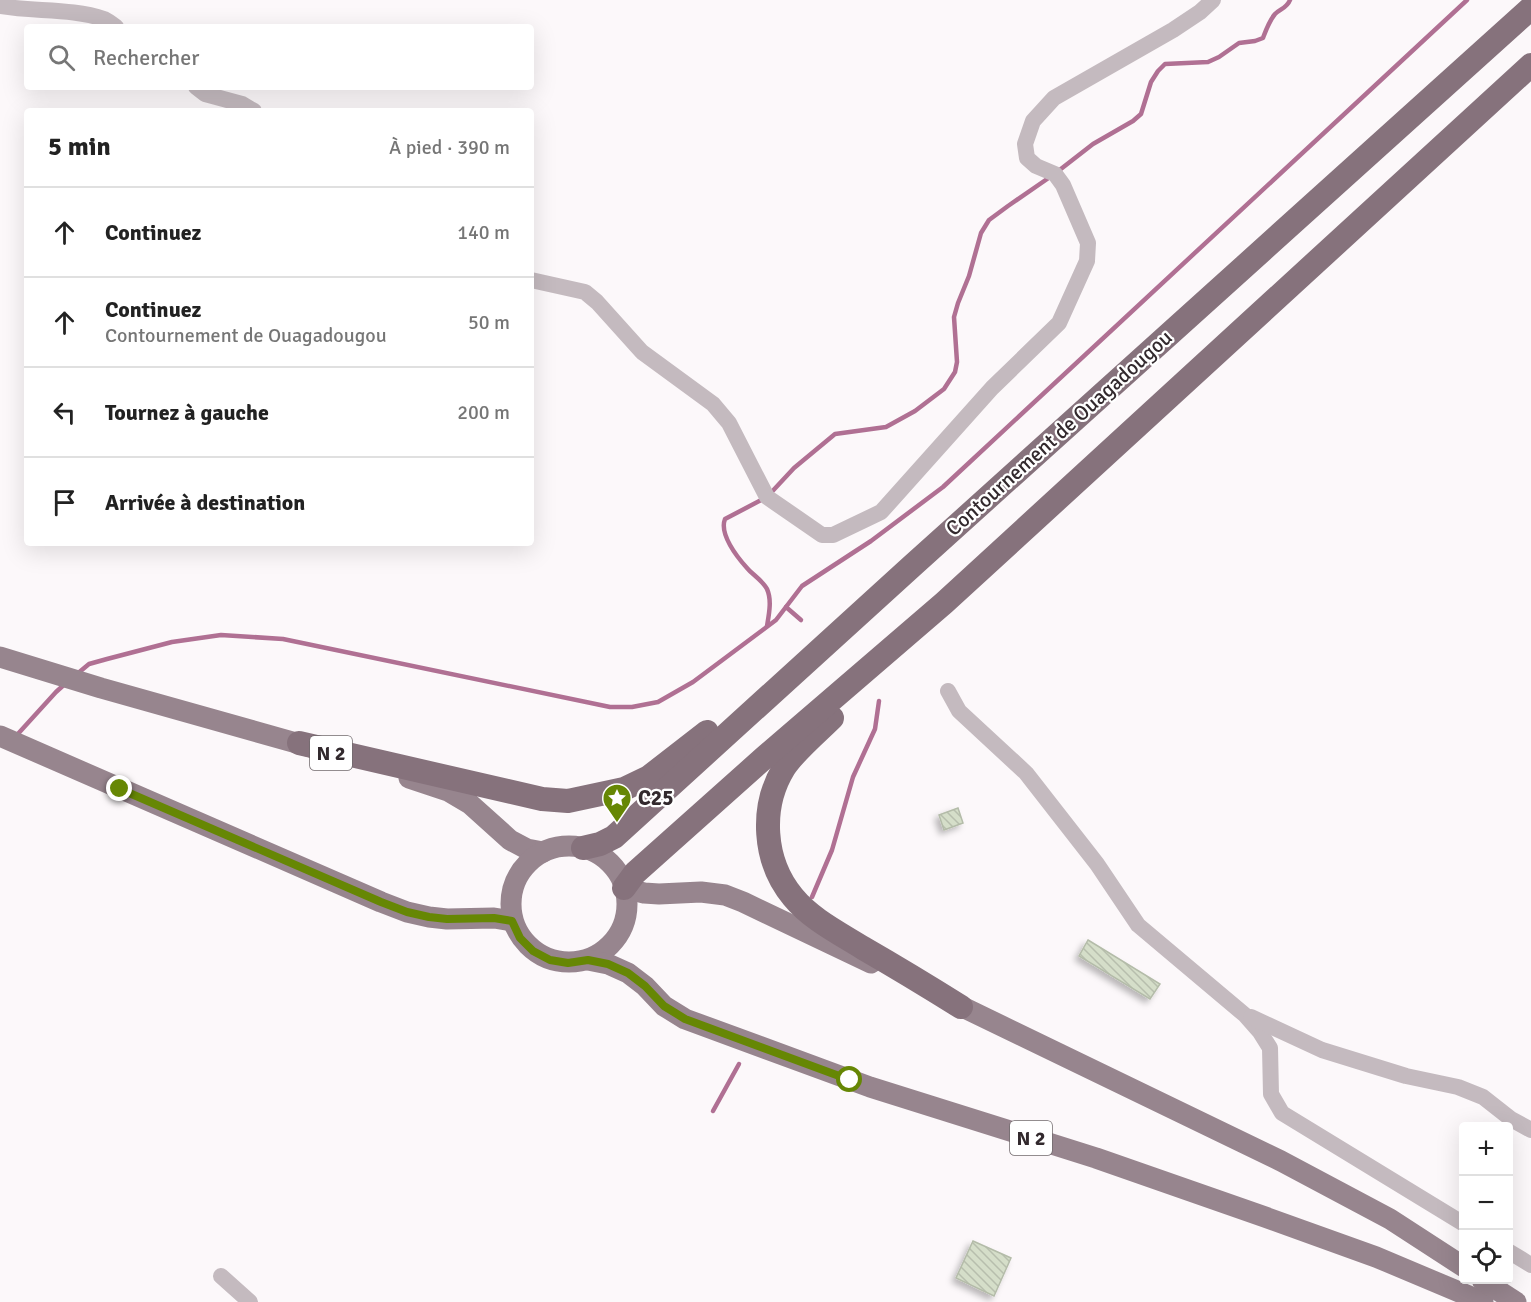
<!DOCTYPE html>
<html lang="fr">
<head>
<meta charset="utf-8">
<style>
  body { margin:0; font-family:Signika,sans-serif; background:#f2f2f2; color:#222 }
  .controls { position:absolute; right:18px; bottom:18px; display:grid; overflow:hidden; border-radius:6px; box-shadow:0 6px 24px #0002 }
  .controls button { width:54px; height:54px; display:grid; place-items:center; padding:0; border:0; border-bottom:2px solid #e0e0e0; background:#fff; color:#222; font:30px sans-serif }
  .stop { position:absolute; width:18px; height:18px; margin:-14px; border:4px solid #668704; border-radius:50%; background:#fff }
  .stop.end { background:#668704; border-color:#fff; box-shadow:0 2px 6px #0008 }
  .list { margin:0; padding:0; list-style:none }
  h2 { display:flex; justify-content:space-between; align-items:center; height:78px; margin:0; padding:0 24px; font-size:26px }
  h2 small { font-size:20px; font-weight:400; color:#767676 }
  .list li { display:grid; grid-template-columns:39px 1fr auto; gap:18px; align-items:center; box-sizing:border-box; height:90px; padding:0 24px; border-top:2px solid #e0e0e0 }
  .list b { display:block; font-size:22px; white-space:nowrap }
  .list p { margin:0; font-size:20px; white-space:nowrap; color:#767676 }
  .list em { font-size:20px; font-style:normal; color:#767676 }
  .icon { flex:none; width:33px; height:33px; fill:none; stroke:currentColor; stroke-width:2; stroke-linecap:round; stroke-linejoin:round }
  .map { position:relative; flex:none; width:1531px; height:1302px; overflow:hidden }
  .search { position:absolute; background:#fff; box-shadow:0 6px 24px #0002; left:24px; top:24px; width:510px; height:66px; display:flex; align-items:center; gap:15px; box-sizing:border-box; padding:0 21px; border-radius:6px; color:#767676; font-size:22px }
  .panel { position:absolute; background:#fff; box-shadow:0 6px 24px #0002; left:24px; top:108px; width:510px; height:438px; border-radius:6px }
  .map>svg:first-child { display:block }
</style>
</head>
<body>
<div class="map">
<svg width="1531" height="1302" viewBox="0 0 1531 1302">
  <defs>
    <pattern id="building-back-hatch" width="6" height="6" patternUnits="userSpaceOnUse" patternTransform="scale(1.5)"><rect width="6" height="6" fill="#d5dec9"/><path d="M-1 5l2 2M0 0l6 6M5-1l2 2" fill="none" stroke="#b7bead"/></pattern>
    <filter id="shadow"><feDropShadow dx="-4" dy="4" stdDeviation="3" flood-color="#0004"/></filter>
  </defs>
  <rect width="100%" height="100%" fill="#fcf8fa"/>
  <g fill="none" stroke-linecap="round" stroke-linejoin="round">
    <!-- stream -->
    <g stroke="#b07093" stroke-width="4.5">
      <path d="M1057,172L1093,144L1133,121L1141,114L1151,82L1158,71L1165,64L1208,62L1219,57L1239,43L1255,41L1263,38C1266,30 1269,21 1275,14C1280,9 1287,8 1290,0"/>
      <polyline points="786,607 801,620"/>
      <path d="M767,626C769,614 772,600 767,589C763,581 753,575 747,568C737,557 719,534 725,519L767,497L794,468L835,434L886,427L915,411L944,389L955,372L957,362L954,317L958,303L969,276L981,233L989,220L1008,206L1050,177"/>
      <polyline points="77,674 89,664 107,659 172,642 221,635 283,639 610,707 632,707 658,702 693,682 776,620 802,586 871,541 943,487 1467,0"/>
      <polyline points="16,736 56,692 66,683"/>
      <polyline points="812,897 832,850 853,777 875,729 879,701"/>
      <polyline points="713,1111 739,1064"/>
    </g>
  </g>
  <!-- building -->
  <g fill="url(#building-back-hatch)" stroke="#b4bca9" stroke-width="1.5" filter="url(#shadow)">
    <polygon points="958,808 963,823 944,830 939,815"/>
    <polygon points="1088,940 1160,984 1150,999 1079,956"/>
    <polygon points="973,1241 1011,1258 994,1296 956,1278"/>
  </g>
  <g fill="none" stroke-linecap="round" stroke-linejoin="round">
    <!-- minor -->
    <g stroke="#c4babf" stroke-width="16">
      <path d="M0,6C33,12 72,8 104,19C108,21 112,24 116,27"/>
      <polyline points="196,87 205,94 242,104 254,111"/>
      <polyline points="531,280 585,292 597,302 642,352 713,404 729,423 767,497 822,535 833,535 881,512 992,388 1059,323 1087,261 1088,243 1063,185 1055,174 1036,166 1027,158 1025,144 1033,121 1054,98 1173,30 1200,12 1213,0"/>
      <polyline points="948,691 959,711 1026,773 1097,864 1138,925 1245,1015 1260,1032 1270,1048 1271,1094 1282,1113 1464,1224"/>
      <polyline points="1251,1017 1322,1050 1406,1076 1458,1087 1483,1097 1511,1119 1531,1130"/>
      <polyline points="1508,1251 1531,1265"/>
      <polyline points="221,1276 250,1302"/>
    </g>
    <!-- major -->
    <g stroke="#97858e" stroke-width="21">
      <polyline points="0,657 101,688 314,748"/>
      <polyline points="0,736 381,902 407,912 429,917 447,919 494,918 512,921"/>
      <polyline points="409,778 448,791 470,804 510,840 527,849 543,852"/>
      <circle cx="569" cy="904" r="58"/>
      <polyline points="624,888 644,893 659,894 701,892 725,895 743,902 871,963"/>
      <polyline points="588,960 608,964 628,973 645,986 664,1006 685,1019 870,1087 1096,1158 1265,1217 1376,1257 1483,1302"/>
      <polyline points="948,1000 1281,1161 1390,1219 1464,1267"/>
      <polyline points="1482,1280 1516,1302"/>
    </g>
    <!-- highway -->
    <g stroke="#86727c" stroke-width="24">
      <path d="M832,718C818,732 794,752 784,768C760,807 763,861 793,897C811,919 839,933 863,948C896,967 929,987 961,1007"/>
      <polyline points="299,743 542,799 568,801 624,789 649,777 707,732"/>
      <polyline points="583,848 600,844 614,837 912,566 1531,8"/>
      <polyline points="624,888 635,873 765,757 944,603 1531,65"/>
    </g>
  </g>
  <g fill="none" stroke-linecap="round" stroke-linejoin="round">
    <!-- route -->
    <polyline stroke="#668704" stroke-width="8" points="120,789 381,902 407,912 429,917 447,919 494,918 512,921 520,938 533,951 550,960 568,963 588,960 608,964 628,973 645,986 664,1006 685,1019 850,1080"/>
  </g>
  <!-- icons -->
  <defs>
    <g id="sight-pin" transform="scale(1.5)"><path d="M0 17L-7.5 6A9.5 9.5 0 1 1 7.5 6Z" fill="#668704" stroke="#fff"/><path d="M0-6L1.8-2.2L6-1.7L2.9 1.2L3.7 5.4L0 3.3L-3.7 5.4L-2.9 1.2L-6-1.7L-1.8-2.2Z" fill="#fff"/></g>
  </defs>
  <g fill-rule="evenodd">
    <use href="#sight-pin" x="617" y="798"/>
  </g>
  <g text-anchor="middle" stroke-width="4.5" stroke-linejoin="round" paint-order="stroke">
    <!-- shield labels -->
    <g fill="#fff" stroke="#70696c" stroke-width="1.5">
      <rect x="310" y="736" width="42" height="34" rx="4.5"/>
      <rect x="1010" y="1121" width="42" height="34" rx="4.5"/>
    </g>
    <g font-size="20" font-weight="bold" fill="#32292d">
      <text x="331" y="760">N 2</text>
      <text x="1031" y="1145">N 2</text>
    </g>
    <!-- street labels -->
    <g font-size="21" fill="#32292d" stroke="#fff">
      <text transform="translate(1059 433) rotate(-42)" y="7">Contournement de Ouagadougou</text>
    </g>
    <!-- poi labels -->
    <g font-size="21" font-weight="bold" fill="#32292d" stroke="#fff" text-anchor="start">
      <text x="638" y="805">C25</text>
    </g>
  </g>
</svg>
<div class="controls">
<button>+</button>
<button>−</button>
<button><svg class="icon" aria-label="locate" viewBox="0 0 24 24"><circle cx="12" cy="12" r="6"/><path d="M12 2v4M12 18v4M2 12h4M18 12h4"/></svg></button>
</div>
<div class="stop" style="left:850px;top:1080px"></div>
<div class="stop end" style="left:120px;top:789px"></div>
<div class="search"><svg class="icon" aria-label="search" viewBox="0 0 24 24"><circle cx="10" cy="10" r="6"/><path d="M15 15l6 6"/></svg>Rechercher</div>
<section class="panel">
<h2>5 min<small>À pied · 390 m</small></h2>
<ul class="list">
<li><svg class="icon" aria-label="ahead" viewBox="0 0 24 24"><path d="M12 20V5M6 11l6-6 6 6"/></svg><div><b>Continuez</b></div><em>140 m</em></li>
<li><svg class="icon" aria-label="ahead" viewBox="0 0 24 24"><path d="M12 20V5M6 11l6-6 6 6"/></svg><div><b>Continuez</b><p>Contournement de Ouagadougou</p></div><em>50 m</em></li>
<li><svg class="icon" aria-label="left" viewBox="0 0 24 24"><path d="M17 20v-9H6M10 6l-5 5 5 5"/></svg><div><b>Tournez à gauche</b></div><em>200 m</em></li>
<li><svg class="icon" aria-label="arrive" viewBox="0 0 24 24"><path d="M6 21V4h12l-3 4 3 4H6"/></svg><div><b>Arrivée à destination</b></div></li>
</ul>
</section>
</div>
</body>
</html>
